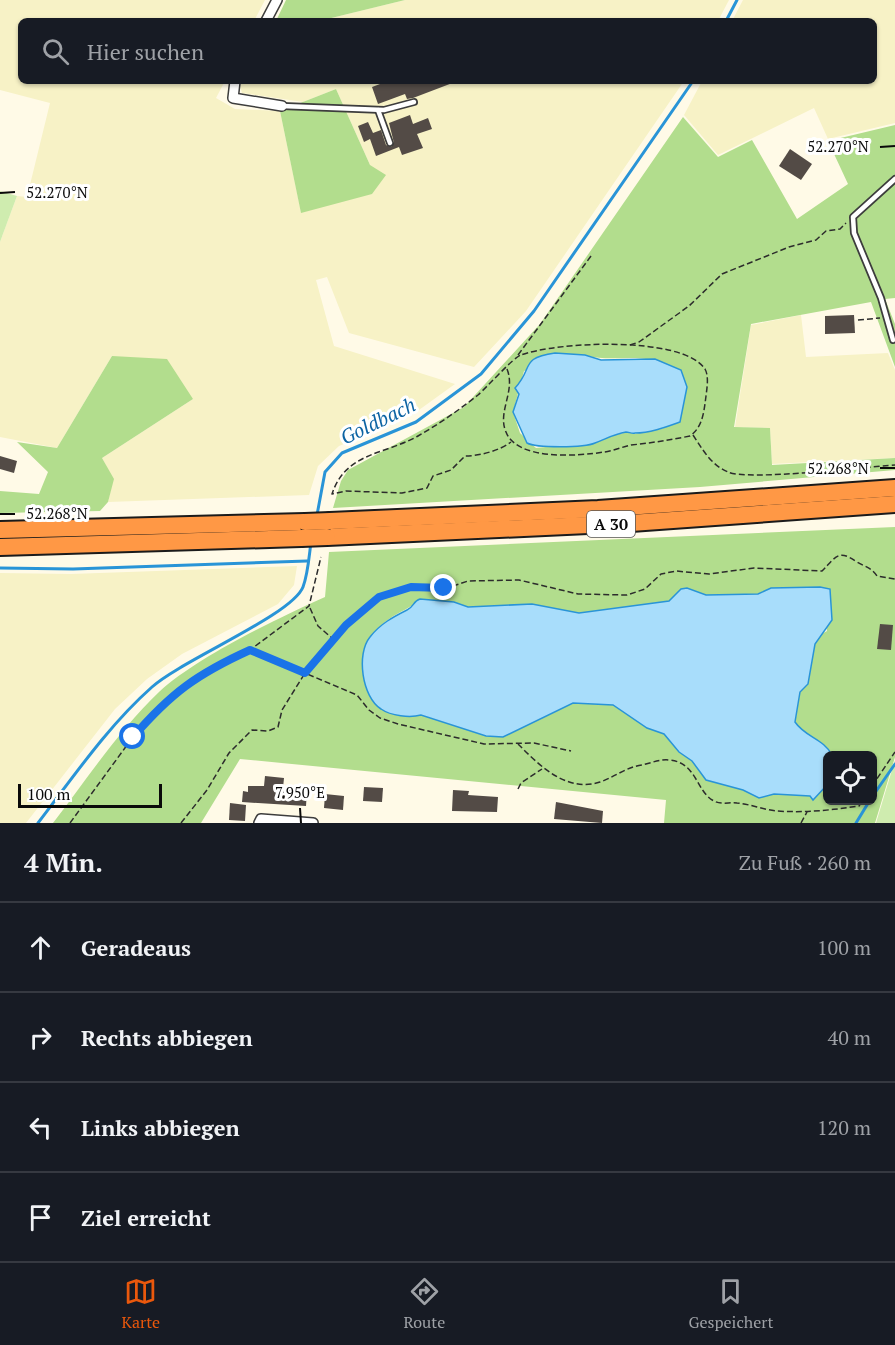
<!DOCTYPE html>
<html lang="de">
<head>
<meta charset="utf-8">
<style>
  body { margin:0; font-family:"PT Serif",serif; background:#20242c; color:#f1f3f6 }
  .controls { position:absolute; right:18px; bottom:18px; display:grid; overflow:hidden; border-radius:9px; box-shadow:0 2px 4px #0004 }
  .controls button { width:54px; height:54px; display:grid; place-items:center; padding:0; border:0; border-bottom:2px solid #363941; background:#171b24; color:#f1f3f6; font:30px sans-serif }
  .scale { position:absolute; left:18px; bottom:15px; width:144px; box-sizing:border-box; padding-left:6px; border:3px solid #0a0a0a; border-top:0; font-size:16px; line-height:21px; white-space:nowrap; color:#0a0a0a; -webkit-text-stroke:4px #fff; paint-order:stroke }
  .stop { position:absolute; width:18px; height:18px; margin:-14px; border:4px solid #1a73e8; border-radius:50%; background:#fff }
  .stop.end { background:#1a73e8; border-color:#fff; box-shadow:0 2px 6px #0008 }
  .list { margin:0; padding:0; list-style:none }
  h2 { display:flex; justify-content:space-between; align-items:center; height:78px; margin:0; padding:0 24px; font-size:26px }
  h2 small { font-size:20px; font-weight:400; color:#9ea1a6 }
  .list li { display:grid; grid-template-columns:39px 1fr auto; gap:18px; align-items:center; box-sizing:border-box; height:90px; padding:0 24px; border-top:2px solid #363941 }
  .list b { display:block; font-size:22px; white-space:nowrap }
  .list em { font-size:20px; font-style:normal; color:#9ea1a6 }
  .icon { flex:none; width:33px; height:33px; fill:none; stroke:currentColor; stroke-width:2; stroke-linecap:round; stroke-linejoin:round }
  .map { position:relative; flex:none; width:895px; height:823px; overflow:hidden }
  .search { position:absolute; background:#171b24; box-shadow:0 2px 4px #0004; left:18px; right:18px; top:18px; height:66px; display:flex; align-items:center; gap:15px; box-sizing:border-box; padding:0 21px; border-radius:9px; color:#9ea1a6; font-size:22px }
  .sheet { height:438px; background:#171b24 }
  nav { display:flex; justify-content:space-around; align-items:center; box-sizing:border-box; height:84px; border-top:2px solid #363941; background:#171b24; font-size:16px; color:#9ea1a6 }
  nav a { display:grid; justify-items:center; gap:3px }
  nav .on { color:#ea580c }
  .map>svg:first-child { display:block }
</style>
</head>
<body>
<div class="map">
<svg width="895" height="823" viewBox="0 0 895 823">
  <rect width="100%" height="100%" fill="#fffae7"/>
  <!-- farmland -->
  <g fill="#f7f2c6">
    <polygon points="0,0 265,0 254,21 21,21 21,81 225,81 216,98 235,109 280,111 301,212 370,165 336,89 303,102 242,93 240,86 243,81 684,81 526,311 474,367 349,333 327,277 316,280 334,346 455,384 412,415 339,446 318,466 309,495 108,502 113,479 102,458 193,399 112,356 57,448 0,437 0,242 17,196 27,197 50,103 0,90"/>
    <polygon points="405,0 729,0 718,21 319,21"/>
    <polygon points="743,0 895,0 895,123 828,139 814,108 718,155 684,115 702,81 874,81 874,21 732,21"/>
    <polygon points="801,315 806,357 888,353 895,370 895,458 772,464 770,428 735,427 751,325"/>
    <polygon points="297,566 294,585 278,604 182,654 147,679 115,709 26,823 0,823 0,573 71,574"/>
  </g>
  <!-- green -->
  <g fill="#cfecaf">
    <polygon points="0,191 17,196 0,242"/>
    <polygon points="895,760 895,823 876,823"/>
  </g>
  <!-- forest -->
  <g fill="#b2dd8d" fill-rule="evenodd">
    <polygon points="286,0 405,0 319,21 276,21"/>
    <polygon points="336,89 370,165 386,175 372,194 301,213 280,111"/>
    <path d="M683,117L718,157L752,140L797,219L848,184L828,141L895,125V298L885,299L895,324V367L871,302L751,324L734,427L770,428L772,465L895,458V470L700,487L333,508L341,481L348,470L464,407L540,324ZM585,355C609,362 629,355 651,360L680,422L661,429L634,434L628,432L607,437L585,446L565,445L536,448L520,433L513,412L524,371Z"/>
    <polygon points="112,356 167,359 193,399 102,458 114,479 108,502 100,511 0,513 0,491 39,494 48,472 17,442 57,448"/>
    <path d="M895,527V757L875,823H664L666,800L240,759L201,823H53C87,779 119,730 159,692C197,657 276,619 325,597L329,552ZM820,587L827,631L818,636L815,644L808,684L800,692L795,723C805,737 824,739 832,755L872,756V800H828L827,785L813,799L810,796L774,794L759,798L743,790L706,780L692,761L679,752L664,734L647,728L613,705L573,703L502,737L486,736L371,698C360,665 358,641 389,619C400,611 410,609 420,599L454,602L468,607L532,604L579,613L669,601L681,589L687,588L706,595L758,594L771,588Z"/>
  </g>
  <!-- water -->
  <g fill="#a8ddfb" stroke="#2994d7" stroke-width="1.5">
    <path d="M555,353L585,355L601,360L655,359L681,370L687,387L680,422C666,427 650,433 635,433C632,434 629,432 626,432C614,434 606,439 595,443C584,448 536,448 527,443L513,412L519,394L515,388C534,368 519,358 555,353Z"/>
    <path d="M820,587L830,589L832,620L815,644L808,684L800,692L795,722C805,737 824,739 832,755L828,756L827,785L813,800L810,796L774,794L759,798L743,790L706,780L692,761L679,752L664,734L647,728L613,705L573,703L503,737L486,736L421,715C410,718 391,716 381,709C362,697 356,654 370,637C380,624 393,617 407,610C414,607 413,601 420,599L454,602L468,607L532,604L579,613L669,601L681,589L687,588L706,595L758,594L771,588Z"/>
  </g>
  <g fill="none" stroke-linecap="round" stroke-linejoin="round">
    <!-- stream -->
    <g stroke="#2994d7" stroke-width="3">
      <polyline points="726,21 737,0"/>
      <polyline points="317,515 325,472 342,453 416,422 481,374 534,311 693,81"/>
      <polyline points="0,568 73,569 307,561"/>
      <polyline points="872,797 895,764"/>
      <path d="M38,823C74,776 108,726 152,687C182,660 292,615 303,587C308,574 309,557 311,542"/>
      <polyline points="856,823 870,800"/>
    </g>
  </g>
  <!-- building -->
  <g fill="#534b46">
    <polygon points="388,81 455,81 455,82 413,98 407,99 405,94 378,104 372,87"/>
    <polygon points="410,115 413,124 428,118 432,129 417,134 423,148 402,155 399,147 376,156 370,139 364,142 358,126 368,122 373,133 381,130 386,145 391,147 394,143 389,123"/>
    <polygon points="790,149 812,164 801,180 779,166"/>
    <polygon points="854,315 855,333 825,334 825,316"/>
    <polygon points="0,456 17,461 14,473 0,469"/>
    <polygon points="880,624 893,625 891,650 877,649"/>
    <polygon points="265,776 284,778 283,788 307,790 306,806 242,802 243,791 248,792 248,786 264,786"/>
    <polygon points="364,787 383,788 382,802 363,801"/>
    <polygon points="453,790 469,791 468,795 498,797 497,812 452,811"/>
    <polygon points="325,794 344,796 343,810 324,808"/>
    <polygon points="556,802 603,811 602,823 554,819"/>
    <polygon points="230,803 246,805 245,821 229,820"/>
  </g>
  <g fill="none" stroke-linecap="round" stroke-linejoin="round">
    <!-- lane casing -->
    <g stroke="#3d3d3d" stroke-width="8">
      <g id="lane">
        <polyline points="282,106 384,110 414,102"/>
        <polyline points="378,110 390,143"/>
        <polyline points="893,340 881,298 854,233 853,217 895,179"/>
      </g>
    </g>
    <!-- street casing -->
    <g stroke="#3d3d3d" stroke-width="12">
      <g id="street">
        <polyline points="266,21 277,0"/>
        <polyline points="235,81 233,98 282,106"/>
        <polyline points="259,823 261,819 313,823"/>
      </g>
    </g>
    <!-- highway casing -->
    <g stroke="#1b1b1b" stroke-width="20">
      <g id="highway">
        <polyline points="330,521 598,509 895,488"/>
        <polyline points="0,530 305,522"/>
        <polyline points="327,537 631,523 895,504"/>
        <polyline points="0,547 301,538"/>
      </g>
    </g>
    <!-- path -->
    <g stroke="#2c2c2c" stroke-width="1.5" stroke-dasharray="6 3" stroke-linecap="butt">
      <polyline points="858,320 880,318"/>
      <polyline points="630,345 639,342 689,306 722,274 789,247 816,240 826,231 840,229 846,223"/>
      <polyline points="518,355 591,256"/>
      <path d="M507,369C516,391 497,412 506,432C517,461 579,456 604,452C613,451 622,447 631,445C651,443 670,440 690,436C703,427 704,411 706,396C707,388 709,376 705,369C682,335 555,342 521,355C514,357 487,387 478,395C459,410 439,424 418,436C384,455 346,452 332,494L346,491L402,493L427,488L433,476L451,470L465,456C479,456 499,451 511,442"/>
      <path d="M693,435C703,450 711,465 728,472C748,481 866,467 895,465"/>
      <polyline points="310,608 318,626 333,639"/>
      <polyline points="250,650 357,695 369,710 380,718 398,724 484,744 534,743 571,751"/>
      <path d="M518,744C539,765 566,793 600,782C615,777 626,767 642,765C651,763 660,759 669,760C697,762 696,792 714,801C721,805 729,802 737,803C750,804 764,810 777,811C806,813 832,810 859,806L863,800"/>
      <polyline points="872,786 895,752"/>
      <polyline points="518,789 521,783 542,769"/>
      <polyline points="70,823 133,737 175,694 193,678 250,650 309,606 321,557"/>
      <path d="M181,823L207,790L229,753L252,730L268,731L278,727L282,710L305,673L347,625L379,598L401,589H444L468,581L519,580L578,594L627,595L645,589L661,574L676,571L709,574L754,568L822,571C837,556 838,549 857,562C865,567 871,567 877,576L895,579"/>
      <polyline points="801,823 807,812"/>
    </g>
    <!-- lane -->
    <use href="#lane" stroke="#fff" stroke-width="4.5"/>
    <!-- street -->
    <use href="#street" stroke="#fff" stroke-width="9"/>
    <!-- highway -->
    <use href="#highway" stroke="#ff9845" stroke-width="16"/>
    <!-- highway-bridge casing -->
    <g stroke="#1b1b1b" stroke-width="20" stroke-linecap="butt">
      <g id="highway-bridge">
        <polyline points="305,522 330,521"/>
        <polyline points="301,538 327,537"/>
      </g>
    </g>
    <!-- highway-bridge -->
    <use href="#highway-bridge" stroke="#ff9845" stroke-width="16"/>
  </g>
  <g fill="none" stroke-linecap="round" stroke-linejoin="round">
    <!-- route -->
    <path stroke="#1a73e8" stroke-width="8" d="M133,737C171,693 197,674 250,650L305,673L346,625L379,597L411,587L444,588"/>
  </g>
  <!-- ticks -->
  <path fill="none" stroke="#0a0a0a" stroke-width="2" d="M880,147L895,146M0,193L15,192M880,468H895M0,514H15M300,808L301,823"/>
  <g text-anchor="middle" stroke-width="6" stroke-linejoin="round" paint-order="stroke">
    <!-- shield labels -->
    <rect fill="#fff" stroke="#545454" stroke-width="1.5" x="587" y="511" width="48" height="26" rx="4.5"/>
    <g font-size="16" font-weight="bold" fill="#0a0a0a">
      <text x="611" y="530">A 30</text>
    </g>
    <!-- water labels -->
    <g font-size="20" font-style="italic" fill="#0c63a3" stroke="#fff">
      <text transform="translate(378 421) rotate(-26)" y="7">Goldbach</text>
    </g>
  </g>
  <g font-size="15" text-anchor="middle" fill="#0a0a0a" stroke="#fff" stroke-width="6" stroke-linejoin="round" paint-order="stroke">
    <text x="838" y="152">52.270°N</text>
    <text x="57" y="198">52.270°N</text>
    <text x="838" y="474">52.268°N</text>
    <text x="57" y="519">52.268°N</text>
    <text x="300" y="798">7.950°E</text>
  </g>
</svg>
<div class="controls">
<button><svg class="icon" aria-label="locate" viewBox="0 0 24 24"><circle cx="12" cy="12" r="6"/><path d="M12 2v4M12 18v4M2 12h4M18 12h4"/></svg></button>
</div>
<div class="scale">100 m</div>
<div class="stop" style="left:133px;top:737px"></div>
<div class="stop end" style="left:444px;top:588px"></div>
<div class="search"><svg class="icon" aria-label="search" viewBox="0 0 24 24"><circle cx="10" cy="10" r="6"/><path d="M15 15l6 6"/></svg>Hier suchen</div>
</div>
<section class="sheet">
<h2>4 Min.<small>Zu Fuß · 260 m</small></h2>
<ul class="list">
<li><svg class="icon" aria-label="ahead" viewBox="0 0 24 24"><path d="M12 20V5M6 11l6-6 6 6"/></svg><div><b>Geradeaus</b></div><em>100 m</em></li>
<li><svg class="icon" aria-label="right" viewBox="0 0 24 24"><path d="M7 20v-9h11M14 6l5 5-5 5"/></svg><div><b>Rechts abbiegen</b></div><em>40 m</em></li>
<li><svg class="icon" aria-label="left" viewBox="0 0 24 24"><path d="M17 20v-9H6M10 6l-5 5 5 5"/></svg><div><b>Links abbiegen</b></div><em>120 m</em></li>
<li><svg class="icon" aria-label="arrive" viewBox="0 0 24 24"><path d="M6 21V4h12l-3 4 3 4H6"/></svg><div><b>Ziel erreicht</b></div></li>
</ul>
</section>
<nav>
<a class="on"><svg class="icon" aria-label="map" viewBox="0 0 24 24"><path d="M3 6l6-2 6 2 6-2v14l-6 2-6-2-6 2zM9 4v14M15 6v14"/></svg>Karte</a>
<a><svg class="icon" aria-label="directions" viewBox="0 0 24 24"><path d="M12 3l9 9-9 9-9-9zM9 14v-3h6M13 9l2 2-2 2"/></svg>Route</a>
<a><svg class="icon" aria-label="saved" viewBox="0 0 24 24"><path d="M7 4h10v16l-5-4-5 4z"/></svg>Gespeichert</a>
</nav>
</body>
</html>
